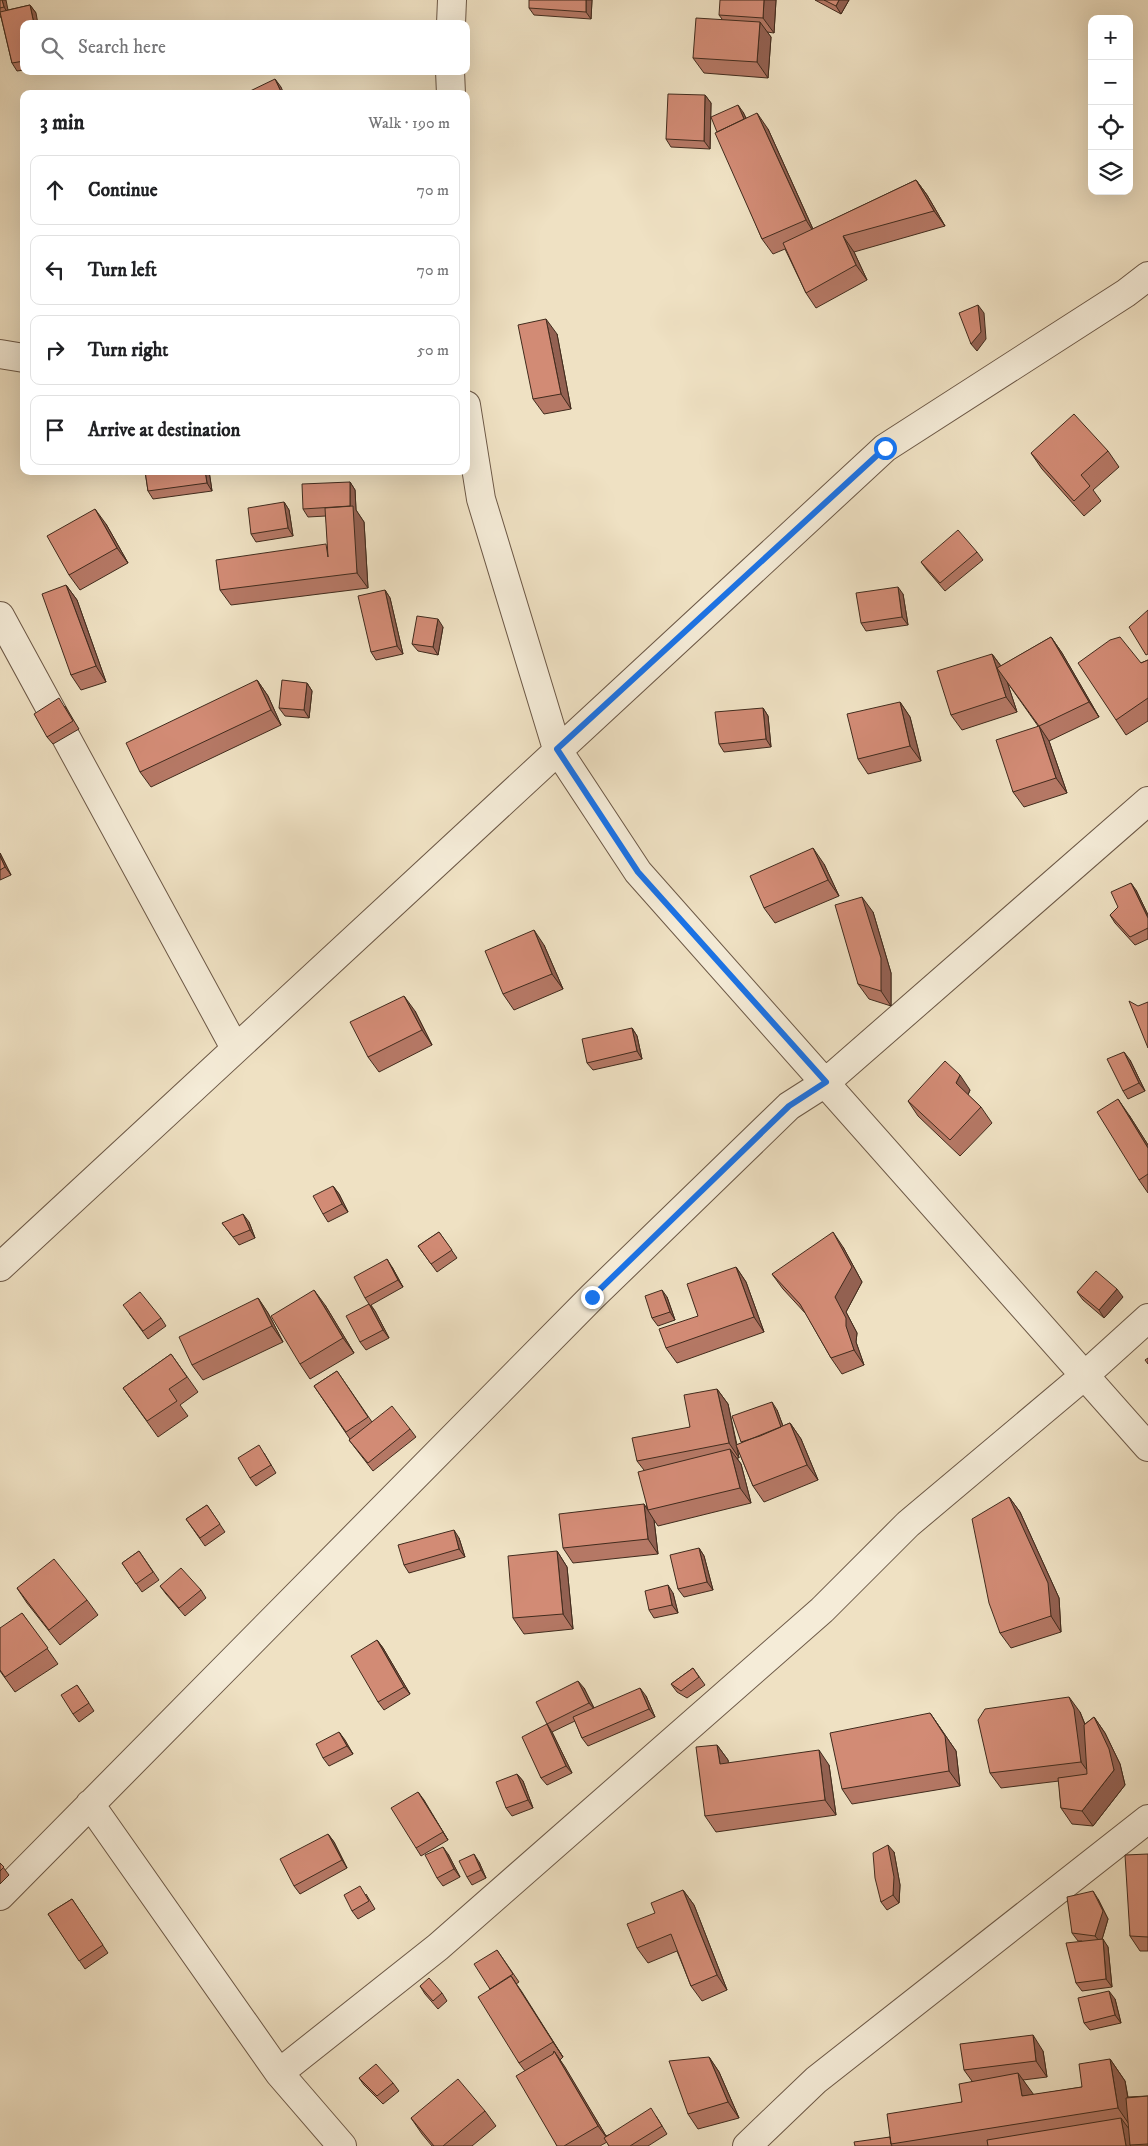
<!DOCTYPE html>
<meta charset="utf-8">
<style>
body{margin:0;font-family:"IM FELL DW Pica",serif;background:#f2f2f2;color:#202124}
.controls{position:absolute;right:15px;top:15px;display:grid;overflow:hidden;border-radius:10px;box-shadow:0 5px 20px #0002}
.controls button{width:45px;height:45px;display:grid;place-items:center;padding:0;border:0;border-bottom:1px solid #e0e0e0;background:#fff;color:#202124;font:25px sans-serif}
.stop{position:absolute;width:15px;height:15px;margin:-11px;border:4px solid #1a73e8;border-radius:50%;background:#fff}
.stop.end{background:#1a73e8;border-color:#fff;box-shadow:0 1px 5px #0008}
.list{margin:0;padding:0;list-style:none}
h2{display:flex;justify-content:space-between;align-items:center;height:65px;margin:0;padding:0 20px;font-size:21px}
h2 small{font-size:16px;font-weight:400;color:#757577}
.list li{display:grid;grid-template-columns:32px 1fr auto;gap:15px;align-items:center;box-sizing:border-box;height:70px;margin:0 10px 10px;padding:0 10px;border:1px solid #e0e0e0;border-radius:10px}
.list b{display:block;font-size:19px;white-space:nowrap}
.list em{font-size:16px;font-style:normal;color:#757577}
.icon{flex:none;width:28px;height:28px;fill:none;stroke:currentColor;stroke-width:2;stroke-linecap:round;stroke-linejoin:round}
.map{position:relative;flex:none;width:1148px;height:2146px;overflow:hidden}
.search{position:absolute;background:#fff;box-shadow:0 5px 20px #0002;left:20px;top:20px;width:450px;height:55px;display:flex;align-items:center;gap:12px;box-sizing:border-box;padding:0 18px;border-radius:10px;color:#757577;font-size:19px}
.panel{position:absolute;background:#fff;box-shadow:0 5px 20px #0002;left:20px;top:90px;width:450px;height:385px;border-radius:10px}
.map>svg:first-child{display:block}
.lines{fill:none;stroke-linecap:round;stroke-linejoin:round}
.minor-casing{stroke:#6c5846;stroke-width:30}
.minor{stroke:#f5ecd8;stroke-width:28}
.wall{fill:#b57865;stroke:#412b1d}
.shaded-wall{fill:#936152;stroke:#412b1d}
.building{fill:#d28b75;stroke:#412b1d}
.route{stroke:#1a73e8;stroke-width:6}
</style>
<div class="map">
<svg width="1148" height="2146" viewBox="0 0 1148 2146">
<rect width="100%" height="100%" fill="#efe1c3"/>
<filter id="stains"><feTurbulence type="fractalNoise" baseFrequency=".004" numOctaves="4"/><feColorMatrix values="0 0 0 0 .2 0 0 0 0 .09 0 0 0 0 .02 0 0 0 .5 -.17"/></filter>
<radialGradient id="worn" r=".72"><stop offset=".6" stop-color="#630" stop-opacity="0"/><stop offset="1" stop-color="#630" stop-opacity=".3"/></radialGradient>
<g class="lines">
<g class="minor-casing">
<path id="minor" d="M451,24L452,0
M450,71L451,94
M0,354L24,358
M466,405L481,499L557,749L638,872L1148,1447
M0,616L235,1048
M0,1267L885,448L1126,293L1148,276
M90,1804L279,2073L342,2146
M0,1896L592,1297L789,1106L825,1083L1148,801
M279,2073L438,1947L822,1610L908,1524L1084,1376L1148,1318
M747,2146L816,2080L1148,1819"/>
</g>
<use href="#minor" class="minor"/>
</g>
<path class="wall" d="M0,0L8,10L30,5L36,13L24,24V70L17,71L12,63L1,17H0Z
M592,0L591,19L534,15L529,8Z
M776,0L774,33L767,32L771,37L768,78L704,73L693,58L722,19L719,15Z
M815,0H849L841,14Z
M705,95L711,103L710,149L671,147L666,139Z
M743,112L746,118L768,129L813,229L916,180L927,195L945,226L854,252L867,280L816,308L806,293L785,249L773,254L762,239L717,132Z
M557,334L571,409L544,414L533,399Z
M1108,451L1119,467L1093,490L1101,501L1084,516L1042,469L1031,453Z
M145,471H209L212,491L153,499L148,491Z
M350,482L355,490L356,510L364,522L368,588L231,605L220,590L328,547L326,516L308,517L303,509Z
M284,502L289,510L293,536L256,542L251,534Z
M106,524L128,563L80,590L69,575Z
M977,552L983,560L945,591L927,570L921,562Z
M66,585L77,600L106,682L81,690L71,675Z
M385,590L390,598L403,654L376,660L371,652Z
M903,594L908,625L866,631L861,623Z
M443,627L438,655L418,651L412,644Z
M1051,637L1062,653L1099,717L1049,741L1067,793L1024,807L1013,792L1038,726L1007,682L1017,712L962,730L951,715L992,654L1001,666Z
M1148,660V721L1126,735L1116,720L1141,663Z
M257,680L268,696L281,725L151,787L140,772Z
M307,683L312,691L309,718L285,716L279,708Z
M900,702L910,717L921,761L868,774L858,759Z
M65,706L79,729L53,744L47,737Z
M763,708L768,716L771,747L724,752L719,744Z
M0,853L11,875L0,880Z
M824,864L839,896L775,923L764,908Z
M1136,890L1148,915V939L1135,945L1115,923L1110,915Z
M873,912L891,973V1006L869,999L858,984Z
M544,945L563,989L514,1010L503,994Z
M415,1011L432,1045L379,1072L368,1057Z
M632,1028L637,1036L642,1059L593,1070L587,1063Z
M1130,1060L1145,1091L1128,1099L1123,1091Z
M970,1090L968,1095L981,1107L992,1123L960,1156L918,1116L908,1101Z
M1129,1115L1148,1145V1193L1139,1180Z
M333,1186L339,1194L348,1212L328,1222L323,1214Z
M249,1222L255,1238L239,1245L222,1223Z
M439,1232L457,1258L437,1272L418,1246Z
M843,1247L862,1282L846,1312L857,1333L856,1342L864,1365L842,1374L831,1358L806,1314L783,1289L772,1274Z
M392,1267L403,1287L371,1305L375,1311L389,1338L366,1350L360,1342L369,1304L365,1298Z
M736,1267L746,1282L764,1332L677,1363L666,1348L698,1316Z
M1077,1292L1123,1297L1104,1318L1083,1300Z
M667,1297L675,1320L658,1326L652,1318Z
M258,1298L268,1313L283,1342L203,1380L192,1365Z
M325,1305L354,1353L310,1379L300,1364Z
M129,1313L161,1318L166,1326L148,1339Z
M171,1354L198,1392L180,1405L188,1416L158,1437L123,1388Z
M337,1371L372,1422L410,1429L416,1437L373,1471L349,1440L350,1439L314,1386Z
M717,1389L728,1404L737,1445L742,1443L741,1442L777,1410L783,1426L790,1423L801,1439L818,1480L764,1502L753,1486L737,1447L739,1458H737L741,1464L751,1503L658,1526L654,1520L658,1554L573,1563L563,1548L644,1504L647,1510L644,1470L637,1461L690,1427Z
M264,1453L276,1473L256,1486L250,1478Z
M1009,1497L1020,1512L1059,1598L1061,1632L1011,1648L1000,1633Z
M207,1505L225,1532L205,1546L186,1519Z
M459,1538L465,1557L409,1573L404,1565Z
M699,1548L704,1556L713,1590L684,1597L678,1589Z
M139,1551L159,1580L142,1592L122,1563Z
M557,1551L567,1567L573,1629L524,1634L513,1618Z
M160,1586L201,1590L206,1598L185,1616L166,1594Z
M17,1588L87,1600L98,1615L60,1645L27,1603Z
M673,1593L678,1613L654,1618L649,1610Z
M22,1613L58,1664L15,1692L0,1671Z
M377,1640L383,1648L410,1694L384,1710L378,1702Z
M693,1668L705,1685L687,1698L677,1692L671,1684Z
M77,1685L94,1711L79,1722L73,1714Z
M584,1688L594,1708L646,1696L655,1717L588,1746L582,1738L575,1721L552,1732L572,1773L547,1785L541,1778L547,1724Z
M1080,1712L1085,1724L1094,1717L1105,1733L1120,1764L1125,1785L1093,1826L1072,1824L1061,1808L1059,1781L1001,1788L990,1773Z
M930,1713L956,1751L960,1786L852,1804L842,1789Z
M339,1732L353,1754L329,1766L323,1758Z
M717,1745L728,1760V1763L829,1765L836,1815L716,1832L705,1816Z
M517,1774L523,1781L533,1808L512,1816L506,1808Z
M418,1792L448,1840L421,1856L416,1848Z
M328,1834L334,1842L347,1868L300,1894L294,1886Z
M894,1852L900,1885L899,1903L887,1910L881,1902Z
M448,1854L460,1877L443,1886L437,1878Z
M1148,1854V1951H1140L1130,1936Z
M479,1862L486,1878L472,1885L467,1877Z
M0,1863L9,1875L0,1884Z
M683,1890L694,1905L727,1990L702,2001L691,1986L677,1951L648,1963L637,1948L655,1913Z
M366,1894L375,1909L358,1919L352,1911Z
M72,1899L108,1953L85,1969L48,1914Z
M1098,1899L1108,1919L1102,1939L1108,1947L1112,1987L1082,1991L1076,1983L1082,1941H1078L1072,1933Z
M497,1950L519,1982L516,1984L563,2057L560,2060L606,2136L656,2116L667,2134L648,2146H609L607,2142L600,2146H557L525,2071L519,2063L490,1989Z
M420,1986L442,1993L447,2001L438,2009L425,1994Z
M1115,1999L1121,2023L1090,2030L1084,2023Z
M1043,2051L1047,2077L1023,2080L1033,2095L1082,2087L1110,2059L1125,2081L1128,2097L1148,2096V2146H855L890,2137L962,2102L972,2081L964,2070Z
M709,2057L719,2072L739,2118L698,2129L688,2114Z
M359,2078L393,2083L399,2091L383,2104L364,2085Z
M485,2111L496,2126L472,2146H432L422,2134L411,2118Z"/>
<path class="shaded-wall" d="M2,0H6L9,15L4,7Z
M586,0H592L591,19L586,12Z
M764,0H776L774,33L763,18Z
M839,0H849L841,14L836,6Z
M30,5L36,13L38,24H34Z
M760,22L771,37L768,78L757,62Z
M275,79L281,87L284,94H282Z
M705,95L711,103L710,149L704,141Z
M738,105L743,112L752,131L746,123Z
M757,113L768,129L816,236L806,220Z
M916,180L927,195L945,226L934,211Z
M843,236L854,252L867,280L856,265Z
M978,305L984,313L986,339L977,351L971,344Z
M546,319L557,334L571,409L561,394Z
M205,471H209L212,491L207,483Z
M350,482L355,490L356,510L364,522L368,588L357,573L350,508Z
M284,502L289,510L293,536L288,528Z
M95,509L106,524L128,563L117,548Z
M66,585L77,600L106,682L96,666Z
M898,587L903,594L908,625L902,617Z
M385,590L390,598L403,654L397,646Z
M438,619L443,627L438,655L433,647Z
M1051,637L1062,653L1099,717L1089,702Z
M992,654L1003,669L1017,712L1006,697Z
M257,680L268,696L281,725L271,710Z
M307,683L312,691L309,718L304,710Z
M900,702L910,717L921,761L910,746Z
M763,708L768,716L771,747L766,739Z
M1039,726L1049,741L1067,793L1056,778Z
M813,848L824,864L839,896L828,880Z
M0,853L11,875L5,867L0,856Z
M1131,883L1136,890L1148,915V918Z
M862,897L873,912L891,973V1006L881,991Z
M534,930L544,945L563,989L552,974Z
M404,996L415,1011L432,1045L422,1030Z
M632,1028L637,1036L642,1059L637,1051Z
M1124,1052L1130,1060L1145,1091L1139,1083Z
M960,1075L970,1090L966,1099L956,1083Z
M1118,1099L1129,1115L1148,1145V1148Z
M333,1186L339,1194L348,1212L342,1204Z
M243,1214L249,1222L255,1238L250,1230Z
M833,1232L843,1247L862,1282L846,1312L857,1333L856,1342L864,1365L854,1350L835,1297Z
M387,1259L392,1267L403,1287L398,1280Z
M736,1267L746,1282L764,1332L754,1317Z
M1117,1289L1123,1297L1104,1318L1099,1310Z
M314,1290L325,1305L354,1353L343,1338Z
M662,1290L667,1297L675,1320L670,1312Z
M258,1298L268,1313L283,1342L272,1326Z
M369,1304L375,1311L389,1338L383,1330Z
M717,1389L728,1404L739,1458L729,1443Z
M772,1402L777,1410L787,1437L781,1429Z
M790,1423L801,1439L818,1480L807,1465Z
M730,1449L741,1464L751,1503L740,1488Z
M1009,1497L1020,1512L1059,1598L1061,1632L1051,1616Z
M644,1504L654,1520L658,1554L648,1539Z
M454,1530L459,1538L465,1557L459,1549Z
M699,1548L704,1556L713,1590L707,1582Z
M557,1551L567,1567L573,1629L563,1614Z
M668,1585L673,1593L678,1613L672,1605Z
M377,1640L383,1648L410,1694L404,1687Z
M578,1681L584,1688L595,1710L589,1703Z
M640,1688L646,1696L655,1717L649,1709Z
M1069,1697L1080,1712L1085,1725L1092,1777L1081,1762Z
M930,1713L956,1751L960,1786L949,1771Z
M1094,1717L1105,1733L1120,1764L1125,1785L1093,1826L1082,1811L1114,1770Z
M547,1724L552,1732L572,1773L566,1766Z
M339,1732L345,1740L353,1754L347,1746Z
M717,1745L728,1760L731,1779L720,1764Z
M819,1750L829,1765L836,1815L825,1800Z
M517,1774L523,1781L533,1808L528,1800Z
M418,1792L424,1800L448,1840Z
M328,1834L334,1842L347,1868L342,1860Z
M888,1845L894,1852L900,1885L899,1903L893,1895Z
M443,1847L448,1854L460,1877L454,1869Z
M474,1854L479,1862L486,1878L481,1870Z
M683,1890L694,1905L727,1990L717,1975Z
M1093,1891L1098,1899L1108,1919L1101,1943L1095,1936Z
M1103,1939L1108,1947L1112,1987L1106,1979Z
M511,1976L522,1992L563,2057L553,2042Z
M1109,1991L1115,1999L1121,2023L1115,2015Z
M1033,2035L1043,2051L1047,2077L1036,2061Z
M554,2051L565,2067L609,2141L598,2126Z
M709,2057L719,2072L739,2118L728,2102Z
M1110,2059L1125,2081L1133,2130L1118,2108Z
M1018,2073L1034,2095L1022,2096Z
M1121,2118L1132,2133L1130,2145L1131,2146H1126Z"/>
<path class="building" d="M0,0H2L4,7L0,8Z
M529,0H586V12L529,8Z
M720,0H764L763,18L719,15Z
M824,0H839L836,6Z
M30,5L34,24H24V61L12,63L0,12Z
M696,18L760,22L757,62L693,58Z
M275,79L282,94H247L246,93Z
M668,94L705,95L704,141L666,139Z
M738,105L744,119L717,132L711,117Z
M757,113L806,220L762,239L715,133Z
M916,180L934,211L843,236L856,265L806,293L783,243Z
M978,305L981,332L971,344L959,313Z
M546,319L561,394L533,399L518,325Z
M1074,414L1108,451L1081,475L1090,486L1074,501L1031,453Z
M145,471H205L207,483L148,491Z
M350,482V506L303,509L302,484Z
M284,502L288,528L251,534L248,508Z
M353,506L357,573L220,590L216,560L326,544L328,557L325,508Z
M95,509L117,548L69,575L47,536Z
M958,530L977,552L940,583L921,562Z
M66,585L96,666L71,675L42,594Z
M898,587L902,617L861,623L856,593Z
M385,590L397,646L371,652L358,596Z
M1148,610V654L1146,655L1129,627Z
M417,616L438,619L433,647L412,644Z
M1051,637L1089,702L1039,726L1056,778L1013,792L996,740L1039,726L997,668Z
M1120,637L1141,663L1148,660V698L1116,720L1078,663L1110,640Z
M992,654L1006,697L951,715L937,671Z
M257,680L271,710L140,772L126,743Z
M282,680L307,683L304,710L279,708Z
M59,698L73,721L47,737L34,714Z
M900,702L910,746L858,759L847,714Z
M763,708L766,739L719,744L715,712Z
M813,848L828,880L764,908L750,876Z
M0,856L5,867L0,870Z
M1131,883L1148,918V928L1130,937L1110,915L1118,907L1111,892Z
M862,897L881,958V991L858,984L835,905Z
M534,930L552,974L503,994L485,951Z
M404,996L422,1030L368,1057L350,1022Z
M1129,1001L1138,1006L1148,1002V1048Z
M632,1028L637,1051L587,1063L582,1039Z
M1124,1052L1139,1083L1123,1091L1107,1059Z
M945,1061L960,1075L956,1083L981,1107L950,1140L908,1101Z
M1118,1099L1148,1148V1174L1139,1180L1097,1112Z
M333,1186L342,1204L323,1214L313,1196Z
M243,1214L250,1230L233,1237L222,1223Z
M439,1232L452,1250L431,1264L418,1246Z
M833,1232L852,1267L835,1297L846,1318V1326L854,1350L831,1358L800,1304L772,1274Z
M387,1259L398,1280L365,1298L354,1277Z
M736,1267L754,1317L666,1348L659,1329L698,1316L687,1284Z
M1096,1271L1117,1289L1099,1310L1077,1292Z
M314,1290L343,1338L300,1364L271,1316Z
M662,1290L670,1312L652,1318L645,1296Z
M140,1292L161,1318L143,1331L123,1305Z
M258,1298L272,1326L192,1365L179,1337Z
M369,1304L383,1330L360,1342L346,1316Z
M171,1354L187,1377L169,1389L177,1401L147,1421L123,1388Z
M1148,1358V1364L1145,1360Z
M337,1371L368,1417L346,1432L314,1386Z
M717,1389L729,1443L637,1461L632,1438L690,1427L684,1395Z
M772,1402L781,1427L760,1436L741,1442L732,1416Z
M392,1406L410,1429L368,1463L349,1440Z
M790,1423L807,1465L753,1486L736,1445Z
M259,1445L271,1465L250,1478L238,1458Z
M730,1449L740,1488L648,1510L638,1472Z
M1009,1497L1048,1583L1051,1616L1000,1633L989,1603L972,1519Z
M644,1504L648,1539L563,1548L559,1514Z
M207,1505L220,1524L200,1538L186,1519Z
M454,1530L459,1549L404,1565L398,1545Z
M699,1548L707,1582L678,1589L670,1555Z
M139,1551L153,1572L136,1584L122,1563Z
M557,1551L563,1614L513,1618L508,1556Z
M54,1559L87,1600L49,1630L17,1588Z
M181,1568L201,1590L179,1608L160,1586Z
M668,1585L672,1605L649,1610L645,1591Z
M22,1613L48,1648L5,1677L0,1670V1628Z
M377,1640L404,1687L378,1702L351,1656Z
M693,1668L699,1677L681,1691L671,1684Z
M578,1681L589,1703L547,1724L536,1702Z
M77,1685L89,1703L73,1714L61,1695Z
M640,1688L649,1709L582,1738L573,1717Z
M1069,1697L1074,1709L1081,1762L990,1773L978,1720L985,1709Z
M930,1713L945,1736L949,1771L842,1789L830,1733Z
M1094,1717L1109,1749L1114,1770L1082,1811L1061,1808L1058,1778L1087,1774L1084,1725Z
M547,1724L566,1766L541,1778L522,1737Z
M339,1732L347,1746L323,1758L316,1744Z
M717,1745L720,1764L819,1750L825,1800L705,1816L696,1747Z
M517,1774L528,1800L506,1808L496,1782Z
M418,1792L443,1832L416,1848L391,1808Z
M328,1834L342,1860L294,1886L280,1859Z
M888,1845L894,1877L893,1895L881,1902L875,1878L873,1853Z
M443,1847L454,1869L437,1878L425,1855Z
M474,1854L481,1870L467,1877L459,1861Z
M1148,1854V1937L1130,1936L1125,1855Z
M0,1863L4,1867L0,1871Z
M360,1886L369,1901L352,1911L344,1895Z
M683,1890L717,1975L691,1986L671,1934L637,1948L627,1924L655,1913L651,1903Z
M1093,1891L1103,1911L1095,1936L1072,1933L1067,1897Z
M72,1899L103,1945L79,1961L48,1914Z
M1103,1939L1106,1979L1076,1983L1066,1943Z
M497,1950L513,1974L490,1989L474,1964Z
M511,1976L553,2042L519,2063L478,1997Z
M429,1978L442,1993L433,2001L420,1986Z
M1109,1991L1115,2015L1084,2023L1078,1998Z
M1033,2035L1036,2061L964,2070L960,2044Z
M554,2051L598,2126L564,2146H557L516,2076L553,2054Z
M709,2057L728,2102L688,2114L669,2061Z
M1110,2059L1118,2108L891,2144L887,2114L962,2102L959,2084L1018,2073L1022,2096L1082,2087L1079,2064Z
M376,2064L393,2083L377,2096L359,2078Z
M458,2079L485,2111L443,2146H434L411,2118Z
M1148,2096V2144L1130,2145L1126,2098Z
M651,2108L662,2126L630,2146H609L604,2138Z
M1121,2118L1126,2146H988L987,2140Z
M890,2137L891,2144L892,2146H855L854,2142Z"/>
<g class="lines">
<path class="route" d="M592,1297L789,1106L826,1082L638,872L557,749L885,448"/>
</g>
<rect width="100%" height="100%" filter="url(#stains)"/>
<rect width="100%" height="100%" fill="url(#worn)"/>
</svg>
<div class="controls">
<button>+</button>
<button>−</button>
<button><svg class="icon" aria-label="locate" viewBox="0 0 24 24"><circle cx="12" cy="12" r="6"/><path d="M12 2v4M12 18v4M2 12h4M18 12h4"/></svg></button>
<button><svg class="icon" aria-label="layers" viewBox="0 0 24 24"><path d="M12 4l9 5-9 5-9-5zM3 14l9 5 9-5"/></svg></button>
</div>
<div class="stop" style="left:885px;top:448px"></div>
<div class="stop end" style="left:592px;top:1297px"></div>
<div class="search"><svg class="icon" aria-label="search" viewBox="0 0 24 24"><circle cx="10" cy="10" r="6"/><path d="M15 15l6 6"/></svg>Search here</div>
<section class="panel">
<h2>3 min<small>Walk · 190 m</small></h2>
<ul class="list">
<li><svg class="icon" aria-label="ahead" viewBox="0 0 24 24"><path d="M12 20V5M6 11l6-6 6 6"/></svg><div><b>Continue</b></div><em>70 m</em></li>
<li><svg class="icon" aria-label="left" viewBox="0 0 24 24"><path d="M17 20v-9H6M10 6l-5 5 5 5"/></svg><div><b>Turn left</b></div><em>70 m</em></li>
<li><svg class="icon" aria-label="right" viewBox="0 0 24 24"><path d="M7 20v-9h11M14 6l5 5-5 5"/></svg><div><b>Turn right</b></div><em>50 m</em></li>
<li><svg class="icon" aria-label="arrive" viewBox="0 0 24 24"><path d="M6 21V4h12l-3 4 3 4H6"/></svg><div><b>Arrive at destination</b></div></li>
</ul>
</section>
</div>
